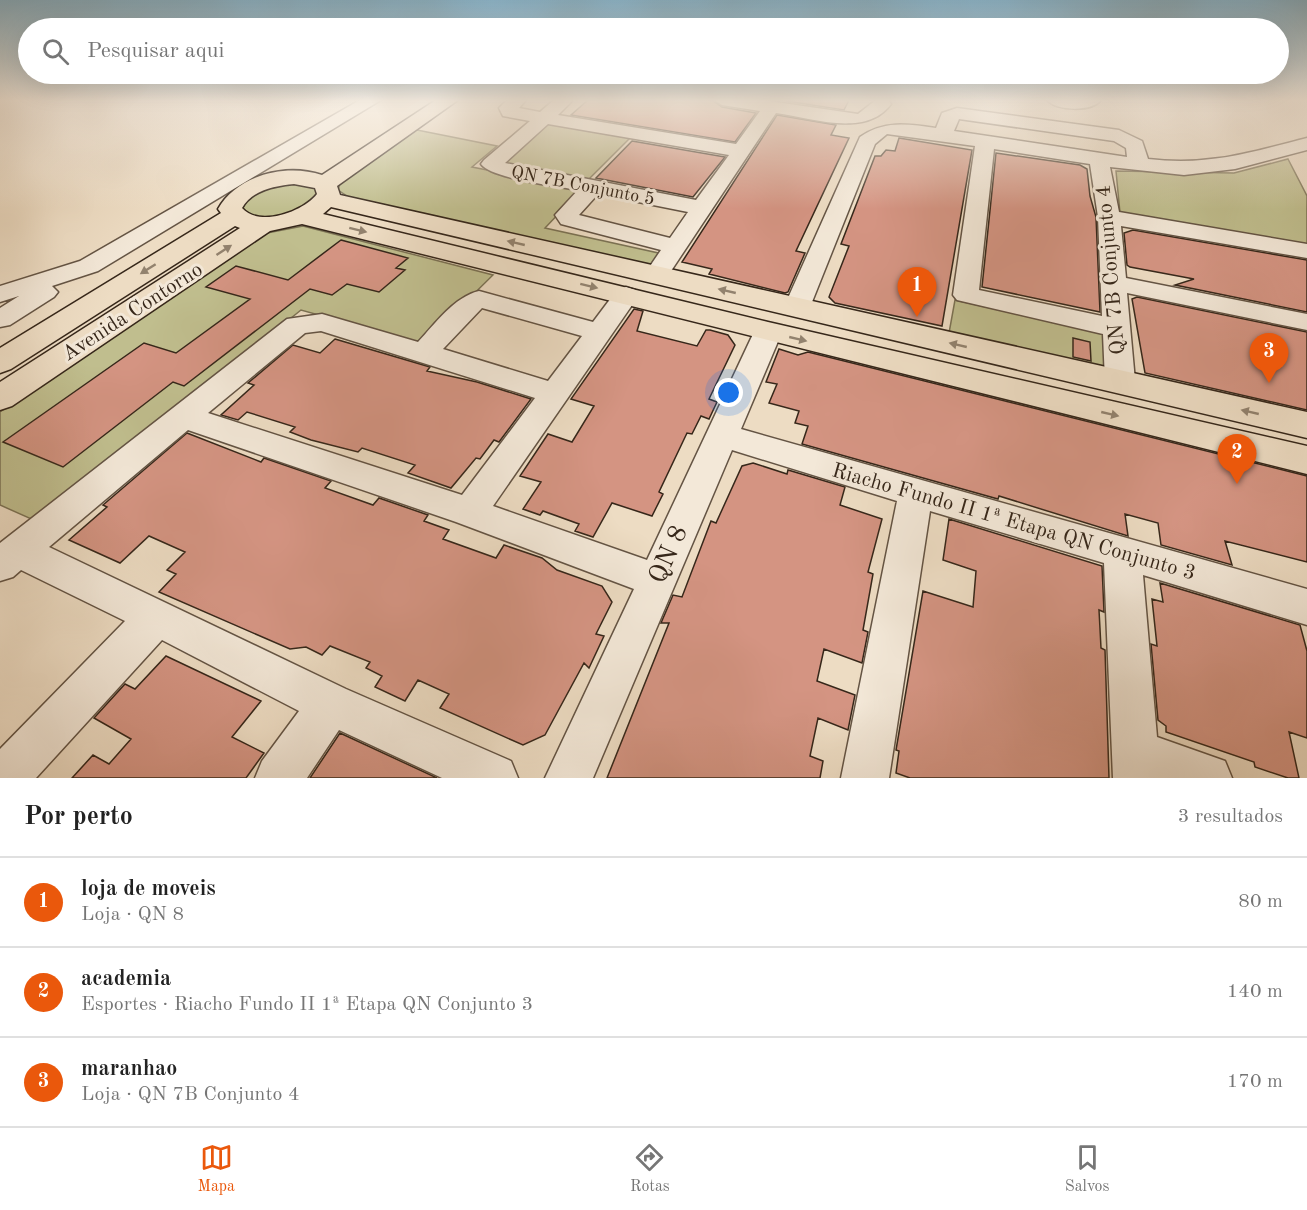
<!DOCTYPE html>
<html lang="pt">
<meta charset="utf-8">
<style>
body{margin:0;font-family:"Old Standard TT",serif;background:#f2f2f2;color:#222}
.you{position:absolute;left:729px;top:393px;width:21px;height:21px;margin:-15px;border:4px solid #fff;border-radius:50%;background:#1a73e8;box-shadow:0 0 0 9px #1a73e833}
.badge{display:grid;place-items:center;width:39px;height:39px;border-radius:50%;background:#ea580c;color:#fff;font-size:20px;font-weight:700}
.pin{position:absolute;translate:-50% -50px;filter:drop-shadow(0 2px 3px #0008)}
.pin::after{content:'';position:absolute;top:32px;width:21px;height:18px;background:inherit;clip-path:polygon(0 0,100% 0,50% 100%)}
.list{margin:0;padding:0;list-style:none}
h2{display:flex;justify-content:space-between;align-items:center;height:78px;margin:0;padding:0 24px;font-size:26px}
h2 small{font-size:20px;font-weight:400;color:#767676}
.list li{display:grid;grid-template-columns:39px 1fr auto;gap:18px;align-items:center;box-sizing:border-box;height:90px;padding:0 24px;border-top:2px solid #e0e0e0}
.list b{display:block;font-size:22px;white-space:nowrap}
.list p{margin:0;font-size:20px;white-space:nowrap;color:#767676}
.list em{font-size:20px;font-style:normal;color:#767676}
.icon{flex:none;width:33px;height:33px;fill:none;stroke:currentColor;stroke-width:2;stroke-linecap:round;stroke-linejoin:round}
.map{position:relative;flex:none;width:1307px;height:778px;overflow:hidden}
.search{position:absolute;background:#fff;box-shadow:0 6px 24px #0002;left:18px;right:18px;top:18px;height:66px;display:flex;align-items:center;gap:15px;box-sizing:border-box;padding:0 21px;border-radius:33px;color:#767676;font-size:22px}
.sheet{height:348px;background:#fff}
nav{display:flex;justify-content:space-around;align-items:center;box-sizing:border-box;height:84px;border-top:2px solid #e0e0e0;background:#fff;font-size:16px;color:#767676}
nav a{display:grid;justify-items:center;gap:3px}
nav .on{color:#ea580c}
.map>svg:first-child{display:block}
.green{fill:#c0be8e;stroke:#7b7254;stroke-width:1.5}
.building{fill:#d49482;stroke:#36271a;stroke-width:1.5}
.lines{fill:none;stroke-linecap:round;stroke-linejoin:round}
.minor-casing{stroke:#645444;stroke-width:3}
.major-casing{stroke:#36271a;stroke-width:3}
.minor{fill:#f3e8d8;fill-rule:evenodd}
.major{fill:#eddcc3;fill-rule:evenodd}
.oneway{fill:#92826e}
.labels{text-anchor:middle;stroke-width:6;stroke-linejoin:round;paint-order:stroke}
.far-street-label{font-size:18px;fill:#36271a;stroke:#f3e8d8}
.street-label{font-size:21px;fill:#36271a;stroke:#f3e8d8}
.near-street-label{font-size:26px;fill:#36271a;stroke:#f3e8d8}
</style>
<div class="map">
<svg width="1307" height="778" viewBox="0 0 1307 778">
<rect width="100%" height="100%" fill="#eddcc3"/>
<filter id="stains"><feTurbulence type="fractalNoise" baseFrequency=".00333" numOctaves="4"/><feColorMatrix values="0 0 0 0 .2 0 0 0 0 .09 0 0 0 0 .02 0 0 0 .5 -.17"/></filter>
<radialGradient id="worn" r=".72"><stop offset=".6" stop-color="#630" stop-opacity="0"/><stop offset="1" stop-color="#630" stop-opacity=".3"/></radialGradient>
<path class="green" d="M551,121L632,136L587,181L499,163Z
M412,129L497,146L472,167L582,189L545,228L663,254L652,265L350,198L338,190L341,180Z
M1288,159L1307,196V244L1120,213L1116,171L1234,173Z
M275,183L316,185L321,197L285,218H247L238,202Z
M303,226L493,275L423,344L301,310L38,522L0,505V412L267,233Z
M955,300L1105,334L1107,370L949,333Z"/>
<path class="building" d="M588,100H712L722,107L756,113L735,142L571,115Z
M780,100H849L844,110Z
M777,115L836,125L831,135L849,138L796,251L805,253L788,292L785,293L709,274L712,269L682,262Z
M899,138L972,150L942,326L835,303L829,297L849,246L841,244L875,156H881L886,150L895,151Z
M632,141L725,157L693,197L596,178Z
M996,153L1080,165L1087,169L1090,196L1096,217L1100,312L982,287Z
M1133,230L1307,260V312L1175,285L1194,279L1130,267L1127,265L1124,233Z
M341,240L408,258L396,268L405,270L379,292L347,284L332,295L310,289L184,386L173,382L63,467L3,442L144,343L176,353L250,299L206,287L236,266L288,280Z
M1137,297L1307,332V410L1145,373L1132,299Z
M634,309L643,311L637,331L697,346L706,330H710L728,335L735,345L709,399L717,402L709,419L701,416L692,434L687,433L659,492L663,494L652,516L612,503L593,537L575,531L579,524L543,511L540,515L523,509L541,482L520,476L548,434L572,442L594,406L571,399Z
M1073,338L1090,342L1091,361L1073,357Z
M335,339L430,367L427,371L477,382L531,399L499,442L494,440L480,459L476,458L451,488L408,473L415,465L362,448L358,452L311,440L290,432L295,427L247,412L238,420L221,415L254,385L248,383L293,345L320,353Z
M779,349L798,355L808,352L1307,476V562L1225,541L1232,565L1161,545L1158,523L1125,514L1128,536L999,496L998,499L802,444L808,426L795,423L799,411L769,403L777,384L766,382Z
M187,433L261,462L264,458L331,481L325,488L373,505L379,498L428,515L424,521L449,530L443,539L496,558L504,545L542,558L557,570L602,586L612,602L596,634L604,636L589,668L584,663L545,735L523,745L440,708L449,694L418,680L405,701L375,687L382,676L366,668L370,662L330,646L322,655L306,647L290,649L159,592L176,574L167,570L185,552L149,536L120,563L69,540L107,507L103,505Z
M753,463L787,474L788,470L845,487L840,505L882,519L868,572L873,574L863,630L868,632L862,663L824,649L817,681L855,695L848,730L818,718L810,756L823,761L820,778H607L669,623H661L673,595L682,597L711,521L716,523L742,466Z
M949,519L1102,566L1104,612L1099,610L1101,648L1105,650L1109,778H910L896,773L899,751L896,750L923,591L973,607L976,571L943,560Z
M1160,583L1300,625L1307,651V738L1289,732L1299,778H1288L1255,767L1254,762L1166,732V726L1158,720L1151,644L1157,646L1152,599L1163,602Z
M166,656L261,701L232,737L264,753L246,778H72L93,755L109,764L131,739L94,718L125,684L135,689Z
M340,733L437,778H310Z"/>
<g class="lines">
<g class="minor-casing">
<path id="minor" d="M360,100H381L98,271L52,286L58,292L54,297L10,325L0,327V308L19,296L0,302V286L80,261Z
M507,100H526L519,108L540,112L554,100H573L558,115L736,144L760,111L722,105L714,100H762L858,114L876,100H888L891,104C866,138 812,118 776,113L665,280L656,282L647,280L644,275L661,250L561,224L555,215L578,190C558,186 492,179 481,164L484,160L530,121L503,116L499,108ZM548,124L729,155L696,200L505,163ZM598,194L688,212L670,238L579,215Z
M1047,100H1101C1092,112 1056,111 1047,100Z
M957,108L1119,130L1142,141L1148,159C1209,166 1248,153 1307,138V150L1235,169L1184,175L1110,167L1119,212L1307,244V258L1121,226L1126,278L1307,314V330L1127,293L1135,381L1130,388L1120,391L1110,388L1105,381L1103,334L957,300L953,295L975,146L887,134L875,144L810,307L806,313L797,315L788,313L784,307L860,137C884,120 908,124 936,128L942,113ZM959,119L1114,141L1126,148L1127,157L954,131ZM994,149L1090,164L1098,217L1102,316L979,290Z
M626,287L635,290L639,295L493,506L647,560L754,332L758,326L768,323L778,326L782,332L741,429L1307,589V625L1143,575L1157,737L1225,761L1232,778H1113L1104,563L930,511L889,778H841L897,501L732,450L593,778H545L634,589L456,522L188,430L49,547L346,689L511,761L518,778H442L339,730L307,778H255L262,761L299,711L162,640L36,778H0V749L125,621L21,570L13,577L0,581V543L287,319L322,314L418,342C435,324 454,297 479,291L593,322L617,290ZM482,308L582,336L548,381L443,349ZM321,331L535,398L462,495L208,413L305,333Z"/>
</g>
<g class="major-casing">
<path id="major" d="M436,100H458L337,186L340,195L1307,412V438L331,207L323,214L768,322L1307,446V474L302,224L270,231L12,406L0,410V382L240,228L235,226L11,369L0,373V348L221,213L218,209C237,175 286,163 322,175ZM294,184L315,188L317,194C304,211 260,228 242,208C252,190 275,186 294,184Z"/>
</g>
<use href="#minor" class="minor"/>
<use href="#major" class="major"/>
</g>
<defs><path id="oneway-solid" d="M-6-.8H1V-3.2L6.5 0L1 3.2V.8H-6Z" transform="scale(1.5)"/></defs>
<g class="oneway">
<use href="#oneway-solid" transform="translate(358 230) rotate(14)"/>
<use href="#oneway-solid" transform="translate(516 243) rotate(-167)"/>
<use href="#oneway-solid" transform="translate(224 250) rotate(-33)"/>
<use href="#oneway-solid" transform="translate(148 269) rotate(148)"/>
<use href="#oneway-solid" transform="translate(589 286) rotate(14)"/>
<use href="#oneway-solid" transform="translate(727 291) rotate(-167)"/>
<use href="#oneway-solid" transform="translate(798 339) rotate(13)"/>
<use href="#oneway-solid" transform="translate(958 345) rotate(-167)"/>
<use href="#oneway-solid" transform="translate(1250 412) rotate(-167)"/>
<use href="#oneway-solid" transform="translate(1110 414) rotate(13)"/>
</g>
<linearGradient id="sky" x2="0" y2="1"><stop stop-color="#89b7d0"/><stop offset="0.48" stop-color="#f7efe4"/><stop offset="1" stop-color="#f7efe4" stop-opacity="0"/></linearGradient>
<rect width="1307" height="209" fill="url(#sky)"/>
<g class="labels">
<g class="far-street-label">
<text transform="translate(583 185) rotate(11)" y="6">QN 7B Conjunto 5</text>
</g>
<g class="street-label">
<text transform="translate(1110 270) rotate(-95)" y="7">QN 7B Conjunto 4</text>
<text transform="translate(132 311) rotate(-33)" y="7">Avenida Contorno</text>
<text transform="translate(1014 521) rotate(16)" y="7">Riacho Fundo II 1ª Etapa QN Conjunto 3</text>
</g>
<g class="near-street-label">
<text transform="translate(667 554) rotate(-66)" y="9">QN 8</text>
</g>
</g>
<rect width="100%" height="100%" filter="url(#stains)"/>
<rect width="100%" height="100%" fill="url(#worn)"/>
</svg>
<div class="you"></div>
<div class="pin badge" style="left:917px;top:317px">1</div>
<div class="pin badge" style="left:1237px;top:484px">2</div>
<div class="pin badge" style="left:1269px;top:383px">3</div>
<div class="search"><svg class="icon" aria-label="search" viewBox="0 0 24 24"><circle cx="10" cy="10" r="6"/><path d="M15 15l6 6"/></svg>Pesquisar aqui</div>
</div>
<section class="sheet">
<h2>Por perto<small>3 resultados</small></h2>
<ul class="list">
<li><span class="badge">1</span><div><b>loja de moveis</b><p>Loja · QN 8</p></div><em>80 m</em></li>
<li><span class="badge">2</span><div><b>academia</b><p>Esportes · Riacho Fundo II 1ª Etapa QN Conjunto 3</p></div><em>140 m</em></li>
<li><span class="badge">3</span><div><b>maranhao</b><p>Loja · QN 7B Conjunto 4</p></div><em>170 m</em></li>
</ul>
</section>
<nav>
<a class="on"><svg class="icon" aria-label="map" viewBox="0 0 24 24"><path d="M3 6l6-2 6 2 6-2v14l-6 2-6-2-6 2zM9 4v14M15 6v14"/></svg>Mapa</a>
<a><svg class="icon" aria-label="directions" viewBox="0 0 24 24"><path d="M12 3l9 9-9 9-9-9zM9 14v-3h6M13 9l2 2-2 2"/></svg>Rotas</a>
<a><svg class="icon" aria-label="saved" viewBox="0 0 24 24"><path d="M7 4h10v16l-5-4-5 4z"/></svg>Salvos</a>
</nav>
